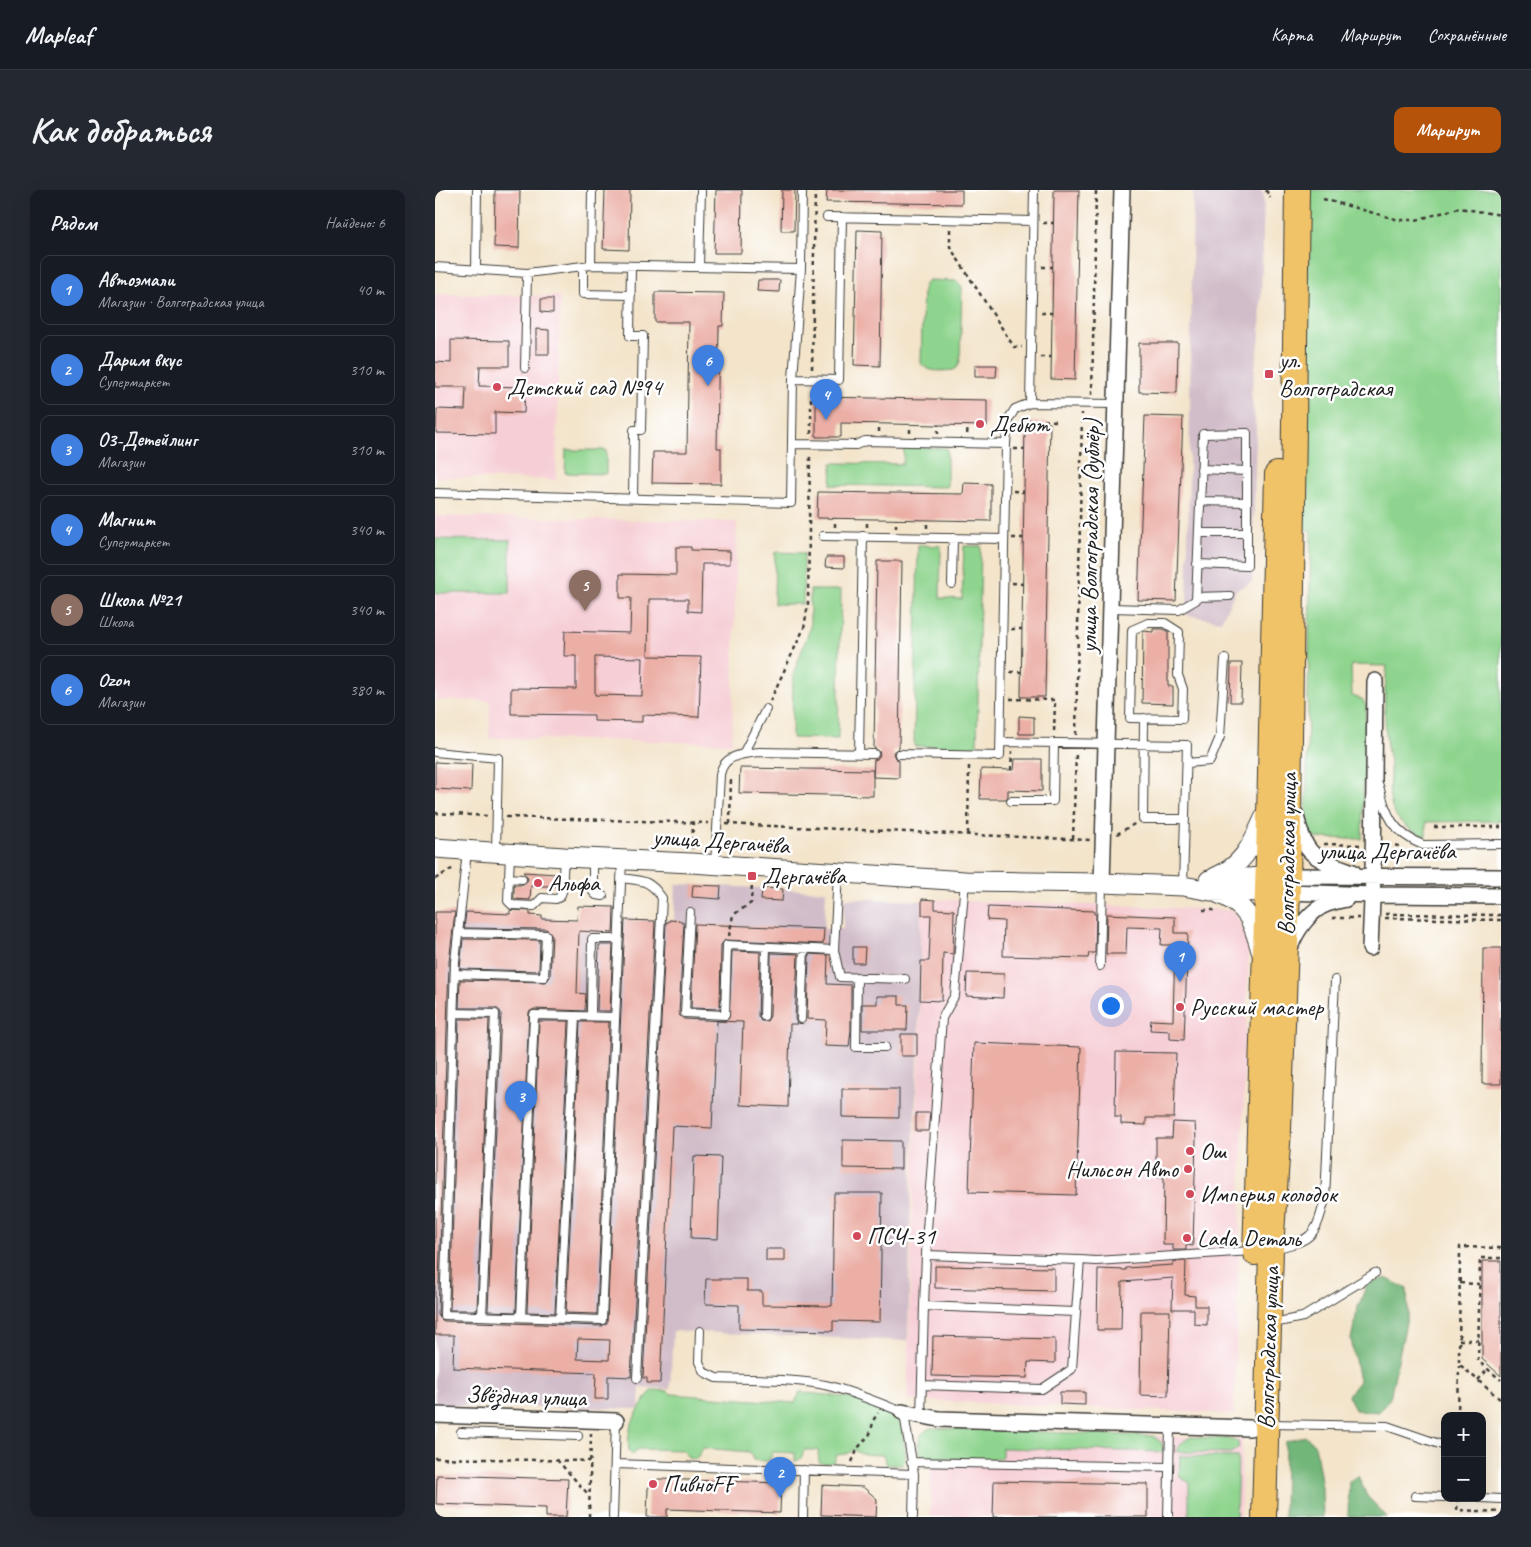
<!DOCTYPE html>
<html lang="ru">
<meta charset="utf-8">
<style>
body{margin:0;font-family:Caveat,sans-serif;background:#242831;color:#f1f3f6}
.controls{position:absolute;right:15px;bottom:15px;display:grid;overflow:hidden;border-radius:10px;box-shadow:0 5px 20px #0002}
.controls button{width:45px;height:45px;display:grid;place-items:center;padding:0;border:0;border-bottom:1px solid #363941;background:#171b24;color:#f1f3f6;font:25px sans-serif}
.you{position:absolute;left:675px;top:815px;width:18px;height:18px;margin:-12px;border:4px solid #fff;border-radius:50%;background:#1a73e8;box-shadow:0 0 0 8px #1a73e833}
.badge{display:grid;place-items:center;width:32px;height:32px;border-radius:50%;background:#b45309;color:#fff;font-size:16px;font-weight:700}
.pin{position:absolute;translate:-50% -41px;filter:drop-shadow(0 1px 2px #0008)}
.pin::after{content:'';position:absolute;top:26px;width:18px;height:15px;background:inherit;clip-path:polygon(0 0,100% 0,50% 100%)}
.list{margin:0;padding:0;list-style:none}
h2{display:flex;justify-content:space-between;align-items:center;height:65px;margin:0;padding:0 20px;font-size:21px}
h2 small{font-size:16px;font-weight:400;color:#9ea1a6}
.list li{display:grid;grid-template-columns:32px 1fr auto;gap:15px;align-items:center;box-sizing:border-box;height:70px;margin:0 10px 10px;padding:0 10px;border:1px solid #363941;border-radius:10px}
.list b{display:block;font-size:19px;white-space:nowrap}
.list p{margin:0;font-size:16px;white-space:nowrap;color:#9ea1a6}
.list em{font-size:16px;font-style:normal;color:#9ea1a6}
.map{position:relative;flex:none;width:1066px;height:1327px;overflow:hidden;border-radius:10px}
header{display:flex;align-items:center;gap:30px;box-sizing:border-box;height:70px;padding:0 25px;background:#171b24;border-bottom:1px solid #363941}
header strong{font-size:24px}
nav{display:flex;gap:28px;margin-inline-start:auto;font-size:18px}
.intro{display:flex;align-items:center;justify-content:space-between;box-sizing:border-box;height:120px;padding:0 30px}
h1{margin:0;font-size:35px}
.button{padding:12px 22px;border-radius:10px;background:#b45309;color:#fff;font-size:18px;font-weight:700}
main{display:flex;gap:30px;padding:0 30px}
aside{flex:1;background:#171b24;border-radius:10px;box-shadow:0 5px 20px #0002}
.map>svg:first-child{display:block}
.built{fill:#f6cfd6}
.industrial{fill:#d1bdc9}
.green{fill:#8ed48e;stroke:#557855}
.forest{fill:#72b679;stroke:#47694a}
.building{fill:#ebafa6;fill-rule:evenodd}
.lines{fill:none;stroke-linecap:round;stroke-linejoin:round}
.service-casing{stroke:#3c3a36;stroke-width:10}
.minor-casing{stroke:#3c3a36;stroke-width:18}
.tertiary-casing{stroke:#3c3a36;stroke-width:21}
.primary-casing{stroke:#3c3a36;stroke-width:26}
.path{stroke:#3c3a36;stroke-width:2.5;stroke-dasharray:4 4;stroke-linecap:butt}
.service{stroke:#fff;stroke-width:8}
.minor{stroke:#fff;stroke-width:15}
.tertiary{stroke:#fff;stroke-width:19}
.primary{stroke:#f1c369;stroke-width:24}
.poi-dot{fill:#d1495b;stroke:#fff;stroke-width:2}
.labels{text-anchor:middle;stroke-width:5;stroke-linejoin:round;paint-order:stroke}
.poi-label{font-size:24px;fill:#1c1c1c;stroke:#fff;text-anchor:start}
.street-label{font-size:24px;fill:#1c1c1c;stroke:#fff}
</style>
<header>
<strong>Mapleaf</strong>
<nav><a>Карта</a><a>Маршрут</a><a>Сохранённые</a></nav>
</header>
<div class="intro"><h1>Как добраться</h1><a class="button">Маршрут</a></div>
<main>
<aside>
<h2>Рядом<small>Найдено: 6</small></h2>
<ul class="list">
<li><span class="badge" style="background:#3f7fe0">1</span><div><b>Автоэмали</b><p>Магазин · Волгоградская улица</p></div><em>40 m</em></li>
<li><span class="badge" style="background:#3f7fe0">2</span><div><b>Дарим вкус</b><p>Супермаркет</p></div><em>310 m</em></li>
<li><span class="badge" style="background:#3f7fe0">3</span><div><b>О3-Детейлинг</b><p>Магазин</p></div><em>310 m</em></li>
<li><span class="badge" style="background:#3f7fe0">4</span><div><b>Магнит</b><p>Супермаркет</p></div><em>340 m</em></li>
<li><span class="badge" style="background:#8d6e63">5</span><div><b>Школа №21</b><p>Школа</p></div><em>340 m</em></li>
<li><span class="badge" style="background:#3f7fe0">6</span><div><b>Ozon</b><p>Магазин</p></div><em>380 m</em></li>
</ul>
</aside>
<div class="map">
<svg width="1066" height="1327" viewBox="0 0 1066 1327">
<rect width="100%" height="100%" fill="#fff"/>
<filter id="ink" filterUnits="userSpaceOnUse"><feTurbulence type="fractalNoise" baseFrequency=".02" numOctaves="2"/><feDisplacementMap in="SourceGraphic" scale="10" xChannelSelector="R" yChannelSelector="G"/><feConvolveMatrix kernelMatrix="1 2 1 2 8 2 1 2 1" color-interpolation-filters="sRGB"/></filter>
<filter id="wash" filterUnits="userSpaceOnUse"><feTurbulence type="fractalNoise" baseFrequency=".0096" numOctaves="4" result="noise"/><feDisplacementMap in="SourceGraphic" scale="20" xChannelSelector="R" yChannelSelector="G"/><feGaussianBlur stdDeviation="1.12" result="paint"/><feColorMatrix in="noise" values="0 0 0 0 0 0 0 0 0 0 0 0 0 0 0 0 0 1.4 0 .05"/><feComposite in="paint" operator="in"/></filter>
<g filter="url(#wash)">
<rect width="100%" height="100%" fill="#f3e4ca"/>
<path class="built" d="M0,104L125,106L121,290L0,287Z
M0,326L302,332L297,553L54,548L55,511L0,510Z
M486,709L798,720L814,749L799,1224L472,1210L478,998L484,870Z
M497,1239L807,1249L806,1327H495Z"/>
<path class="industrial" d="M761,0H827L829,6L825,147L816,204L821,238L817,392L801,400L786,431L752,425L758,1Z
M241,694L391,701L389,739H408L409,708L486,711L483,870L476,998L473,1151L238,1141L235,1199L205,1197L204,1219L0,1215L1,722L107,726L119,729L178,732L196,730H239Z"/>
<path class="green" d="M875,0H1066V631L991,632V646C978,642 967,636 960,624C951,609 956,591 955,575C955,569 953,563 952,556C949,529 949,503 952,476L916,475L917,506L927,509L931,516L927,649L877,648L871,627L876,341L866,337Z
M494,90L518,91H522L527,97L525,171L522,178L518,180C508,181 492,183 486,173L488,99L491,92Z
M469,257L512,258V297L396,295L397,273L468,274Z
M131,260H171V284L130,283Z
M0,349L75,350V403H0Z
M483,355L506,356L505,408L527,409L529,356H546L542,558L479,556Z
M340,362L369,363L368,414H339Z
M375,400H406L403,549L357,548L358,485L375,438Z
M217,1200L233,1201L236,1204L360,1213L365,1202L417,1208L461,1226L466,1232L471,1268L467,1275H452L448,1265L426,1264L419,1260L411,1264L402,1265L399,1272L390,1274L384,1272L383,1260H369C367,1266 367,1270 360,1271V1263L338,1262L334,1270L331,1271L318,1270L315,1262L268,1258L261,1269L253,1268L248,1260L203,1259L198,1265L194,1261C191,1234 203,1221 217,1200Z
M495,1238L718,1246L727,1253L729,1262L567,1258V1266L564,1269L494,1268L487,1266C481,1254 483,1244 495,1238Z
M756,1247L798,1249L803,1252L804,1257L796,1263L742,1262C743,1254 750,1250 756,1247Z
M745,1266L803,1267L801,1327H754V1292L746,1288L744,1285Z"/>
<path class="forest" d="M951,1088L972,1099L973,1123L955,1208L944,1222L920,1220L913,1205L924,1191L916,1149L923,1117L932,1094Z
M870,1246L880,1255L887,1297L888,1327H849L850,1252Z
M923,1286L932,1306L952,1327H913L914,1292Z"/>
<g id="blocks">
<path class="building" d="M60,0H85L84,58L59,57Z
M170,0H195L194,60L168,59Z
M281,0H307L306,63H279Z
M347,0H360L359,41H346Z
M392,0H527V14L391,12Z
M619,0H644L640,190L616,189Z
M422,40L447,41L445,176L419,175Z
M323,90H345L344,102L322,101Z
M220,102L289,103L288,136H284L282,258H286V294L217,293L218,262H252L254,132H220Z
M106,109H118V123L106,122Z
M101,139L114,140V164H101Z
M16,150L74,151V176H45L44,196L90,197L89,223L60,222V244L1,243L2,219L30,220L31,197H0V172L16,173Z
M704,153H743L742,203L704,202Z
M540,175H562L561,187H540Z
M381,207L552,210V236L406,233V247H381Z
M710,226L748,227L741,411L703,410Z
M590,232L615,233L610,507H586Z
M529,293L556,294V331L382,328L383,302L528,304Z
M241,357H256V360L295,361V374H267L266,422L253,421V409H214L213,466L266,467L264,527L207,525V532L159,531V525L76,524V498L141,499V466H129L130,441L195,443L196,408H185V384L241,385ZM160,467L208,468L207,506L160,505Z
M391,367H409V378L390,377Z
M442,371H467L464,558L459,561L458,564L461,569L464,570V588L438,587L439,570L442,569L445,565L444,561L439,558Z
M718,439H728L733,442V496H738V514L707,513L708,441L718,442Z
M796,473H807L806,512H795Z
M584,526L599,527V544H584Z
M580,569H607V601L573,600V606L571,609H545L546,579L579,580Z
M0,572L37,574L36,601L0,599Z
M305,578L438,580V606L304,603Z
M88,682L122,684V696H96L95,710L79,709V695H87L93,690L92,686Z
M258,695L286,696L285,709L257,707Z
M327,698L348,699L347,711L326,710Z
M487,709L500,710V719L519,720L518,764L508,763L507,811L485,810L486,771H494L496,725H487Z
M143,716L179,717L178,743L144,741L142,803L151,804L150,821L99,819L94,822L81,1122L53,1121L66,824L65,821L61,818H24L25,790L111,792L115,787L117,745L114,741L111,739L29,738L31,722L75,724V720L95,721V725L107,726V729L142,730Z
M553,717L659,721V724H661L660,763H654L653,768L568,766L569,731L552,730Z
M0,722H20L14,772L3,1125L6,1129L9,1131L167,1136L172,1133L190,730L220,731L196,1187L173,1186V1209H160L161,1183L18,1178L19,1145H0ZM143,1149L175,1150L174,1170L142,1169Z
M672,724L740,727V743H753L749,850L735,849V841L715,840L716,830L738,831L740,755H726L727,738L692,737L691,764H671Z
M234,730L247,731L246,733H249L244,823L245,826L249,829L290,831L294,828L297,761L325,762L323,826L326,831H332L335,826L336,763L363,764L360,829L362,834H355L353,917L305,915L308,832L282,831L277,938L237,936L225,1193H212V1188H208L231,732H234Z
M260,734L389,739L388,754L290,750L286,755L285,819L256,818Z
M28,749L105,750L104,781L25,779Z
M164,755H178L175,821H162Z
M418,757H430L429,773H418Z
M1048,758H1066V894H1047Z
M374,764L393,765L392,794L416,795V840L414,857L390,856L391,830L372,829Z
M532,783L569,784L568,808L531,806Z
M442,806H464V815H473L472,840H427V814H442Z
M24,829H54L42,1120H15Z
M104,831H134L120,1123L92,1122Z
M145,832H174L162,1124L131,1123Z
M466,844H482V866H466Z
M539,853L646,857L641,1005L534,1002Z
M681,862L741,863L739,928H711V935L686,934V927H680Z
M407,899H464V928L407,927Z
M481,923H495L493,941H481Z
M738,932L760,933L761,949L758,1056L751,1055V1060H738V1055H728L729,987H724L725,971H721V948H737Z
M408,950L466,951V979L408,978Z
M259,966L286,967L283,1049L256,1048Z
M399,1003H447L445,1132L398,1131V1141L304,1139V1115L270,1114L271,1089H312V1101H327V1115L397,1116Z
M331,1059H350V1071H331Z
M751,1071L750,1105L760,1106V1116H772V1135L759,1134V1119H737L738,1088L687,1092L686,1140H662L663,1079L691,1080V1078L738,1075V1072Z
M1047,1071H1066V1186L1047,1169Z
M500,1076L619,1078V1101L500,1098Z
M706,1121H735L733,1206L705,1205Z
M498,1146L620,1149V1173L593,1172L592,1188L497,1186Z
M625,1202H650V1215L625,1214Z
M2,1285L133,1289L131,1327H111V1318L1,1314Z
M223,1289L346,1293L345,1323L232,1319V1327H212L213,1298Z
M559,1291L713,1294V1327H558Z
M387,1295L428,1297L442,1309L441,1327L386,1325Z"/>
</g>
</g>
<g filter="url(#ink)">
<use href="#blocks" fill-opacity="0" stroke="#3c3a36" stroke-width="1"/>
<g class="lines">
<g class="service-casing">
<path id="service" d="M599,0L595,213L681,214
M392,27L598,31
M156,75L157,0
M148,76V104L196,105
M196,76L195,146H208L206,240H199L198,308
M0,77L92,83L156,75L366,79
M264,77L266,0
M41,79L42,0
M90,178L92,83
M358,189L404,190L407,27
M357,254L421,255L430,251L571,254
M766,279L812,281
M0,303L356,313L358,189L366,79L367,0
M765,311L812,312
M764,343H812
M388,346L569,349
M517,394L518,348
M761,407L795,406
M676,418L744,420L761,410L768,244L812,243V376L762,374
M713,433H730L744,442L743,485L748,499L747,529L695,528L697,440Z
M709,528L708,629H750
M566,552L752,555L748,696
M0,562L63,568L61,661
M424,563L428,346
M308,564L331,519
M464,564L565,566L571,254L573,230L580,219L595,213
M752,573L775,571L785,547L790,469
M944,596C951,625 958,643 988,655L1066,654
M576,611H618L619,553
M32,661L20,772L9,1125L167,1130L187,670
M75,665L73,711L77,715L99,716L107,708L121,709L125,707L127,702L129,667
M158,669V702L161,705L168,706
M280,675L285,585C288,565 307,564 324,562L439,564
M403,683L399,760L405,787L470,789
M73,688L87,689
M186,688C207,691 214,689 227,708L202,1188
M530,691L520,805L507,828L492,1040L489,1116L641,1122L645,1070L661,1071L817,1061
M255,722L250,823L290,825L292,755L399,760
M665,776L667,693
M20,784L109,787L111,745L23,743
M422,787L421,857H450
M19,823L60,824L47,1126
M156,826L157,749H184
M329,826L331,757
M366,829L369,759
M838,1059C877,1050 880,1048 890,1009L900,790
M491,1065L645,1070
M86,1127L99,825L180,827
M125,1129L140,826
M838,1133L868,1127L940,1083
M265,1141L264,1172L269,1182L281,1188C315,1190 357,1188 390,1195C416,1201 442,1212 467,1222L470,1230L479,1284
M487,1195L607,1199L637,1179L641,1122
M486,1226L489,1116
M833,1234L952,1236L1010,1256
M26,1242L143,1246
M476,1272L734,1277
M180,1274L479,1284L478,1327
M980,1306L1010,1307
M1047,1308L1066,1309
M178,1327L181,1231
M368,1327L369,1280
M733,1327L735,1236"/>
</g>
<g class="minor-casing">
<path id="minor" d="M860,623C864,635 866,651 875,661C885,672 904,677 918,682
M853,686L1066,687
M667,693L687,0
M853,702L938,705L1066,706
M855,758C860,742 875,720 892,714C898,712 905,710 911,709
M935,758L938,686L940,491
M467,1222L504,1229L815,1238
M0,1225L181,1231"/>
</g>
<g class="tertiary-casing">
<path id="tertiary" d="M0,658L129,667L256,673L530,691L667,693L748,696L776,701L845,702
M779,688C812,674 818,651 833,620
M774,690L846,686
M782,703C813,715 818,732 826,761"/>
</g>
<g class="primary-casing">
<path id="primary" d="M820,1063L833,669L842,284
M829,1327L836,1059L844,939L853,702L862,0"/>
</g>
<path class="path" d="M831,0L835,8
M888,9L964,30H981L1024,18L1066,25
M608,33H619
M515,39V57L579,157H587
M607,77H618
M606,123H617
M605,167H616
M377,179L380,0
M657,205L661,0
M585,230L625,231
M444,242V234
M475,243V235
M376,244V199
M503,244V235
M532,244L533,236
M579,259H590
M578,301L589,302
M400,337V328
M432,337V329
M461,338V329
M492,338V330
M577,348H588
M577,393L588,394
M576,439H587
M575,482H586
M575,509L620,510L619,544
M335,511L369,438L373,414L375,264
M641,545L647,223
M576,580L577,561
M0,623L53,626
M71,627L273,633
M291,634L655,650
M295,634L296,586
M999,637H1066
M533,644L534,575
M682,644L701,633
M638,649L641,563
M889,654L926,655
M952,655L966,656
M257,659L258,633
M0,689L20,677
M768,720H779
M950,724L1066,725
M897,728H924
M950,728L1066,730
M294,746L298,725L316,713L317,692
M1066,1058L1025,1057L1024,1174L1066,1210
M1066,1068H1045L1043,1171L1066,1190
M1025,1093L1044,1094
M1024,1150H1044
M1043,1190L1053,1179
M1023,1226L1024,1175
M0,1268L155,1271
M122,1270L154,1305
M417,1272L423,1258L435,1244L439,1229L443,1223
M1023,1308L1022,1320L1066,1322
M154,1327L156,1244"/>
<use href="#service" class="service"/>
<use href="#minor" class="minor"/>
<use href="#tertiary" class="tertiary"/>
<use href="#primary" class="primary"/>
</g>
</g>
<g class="poi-dot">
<rect x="829" y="179" width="10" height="10" rx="2.5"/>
<circle cx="62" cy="197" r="5"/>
<circle cx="545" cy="234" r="5"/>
<rect x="312" y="681" width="10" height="10" rx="2.5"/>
<circle cx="103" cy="693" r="5"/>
<circle cx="745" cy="817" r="5"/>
<circle cx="755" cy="961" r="5"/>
<circle cx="753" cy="979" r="5"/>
<circle cx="755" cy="1004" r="5"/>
<circle cx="422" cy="1046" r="5"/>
<circle cx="752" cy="1048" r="5"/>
<circle cx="218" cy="1294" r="5"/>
</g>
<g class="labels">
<g class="poi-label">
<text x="844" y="178">ул.<tspan x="844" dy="28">Волгоградская</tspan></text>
<text x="72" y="205">Детский сад №94</text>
<text x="555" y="242">Дебют</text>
<text x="327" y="694">Дергачёва</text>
<text x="113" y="701">Альфа</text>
<text x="755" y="825">Русский мастер</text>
<text x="765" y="969">Ош</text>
<text x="743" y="987" text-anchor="end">Нильсон Авто</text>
<text x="765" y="1012">Империя колодок</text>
<text x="432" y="1054">ПСЧ-31</text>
<text x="762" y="1056">Lada Dеталь</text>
<text x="228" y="1302">ПивноFF</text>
</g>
<g class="street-label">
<text transform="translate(655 346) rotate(-89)" y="8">улица Волгоградская (дублёр)</text>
<text transform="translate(286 651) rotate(4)" y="8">улица Дергачёва</text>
<text x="952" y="669">улица Дергачёва</text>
<text transform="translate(852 664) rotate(-89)" y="8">Волгоградская улица</text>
<text transform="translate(833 1158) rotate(-88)" y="8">Волгоградская улица</text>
<text transform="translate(91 1206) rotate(2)" y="8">Звёздная улица</text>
</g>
</g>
</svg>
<div class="controls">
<button>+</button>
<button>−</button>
</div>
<div class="you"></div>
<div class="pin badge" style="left:745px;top:792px;background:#3f7fe0">1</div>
<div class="pin badge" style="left:345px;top:1308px;background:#3f7fe0">2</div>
<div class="pin badge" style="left:86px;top:932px;background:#3f7fe0">3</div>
<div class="pin badge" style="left:391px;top:230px;background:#3f7fe0">4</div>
<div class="pin badge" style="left:150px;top:421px;background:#8d6e63">5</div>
<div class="pin badge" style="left:273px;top:196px;background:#3f7fe0">6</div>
</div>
</main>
